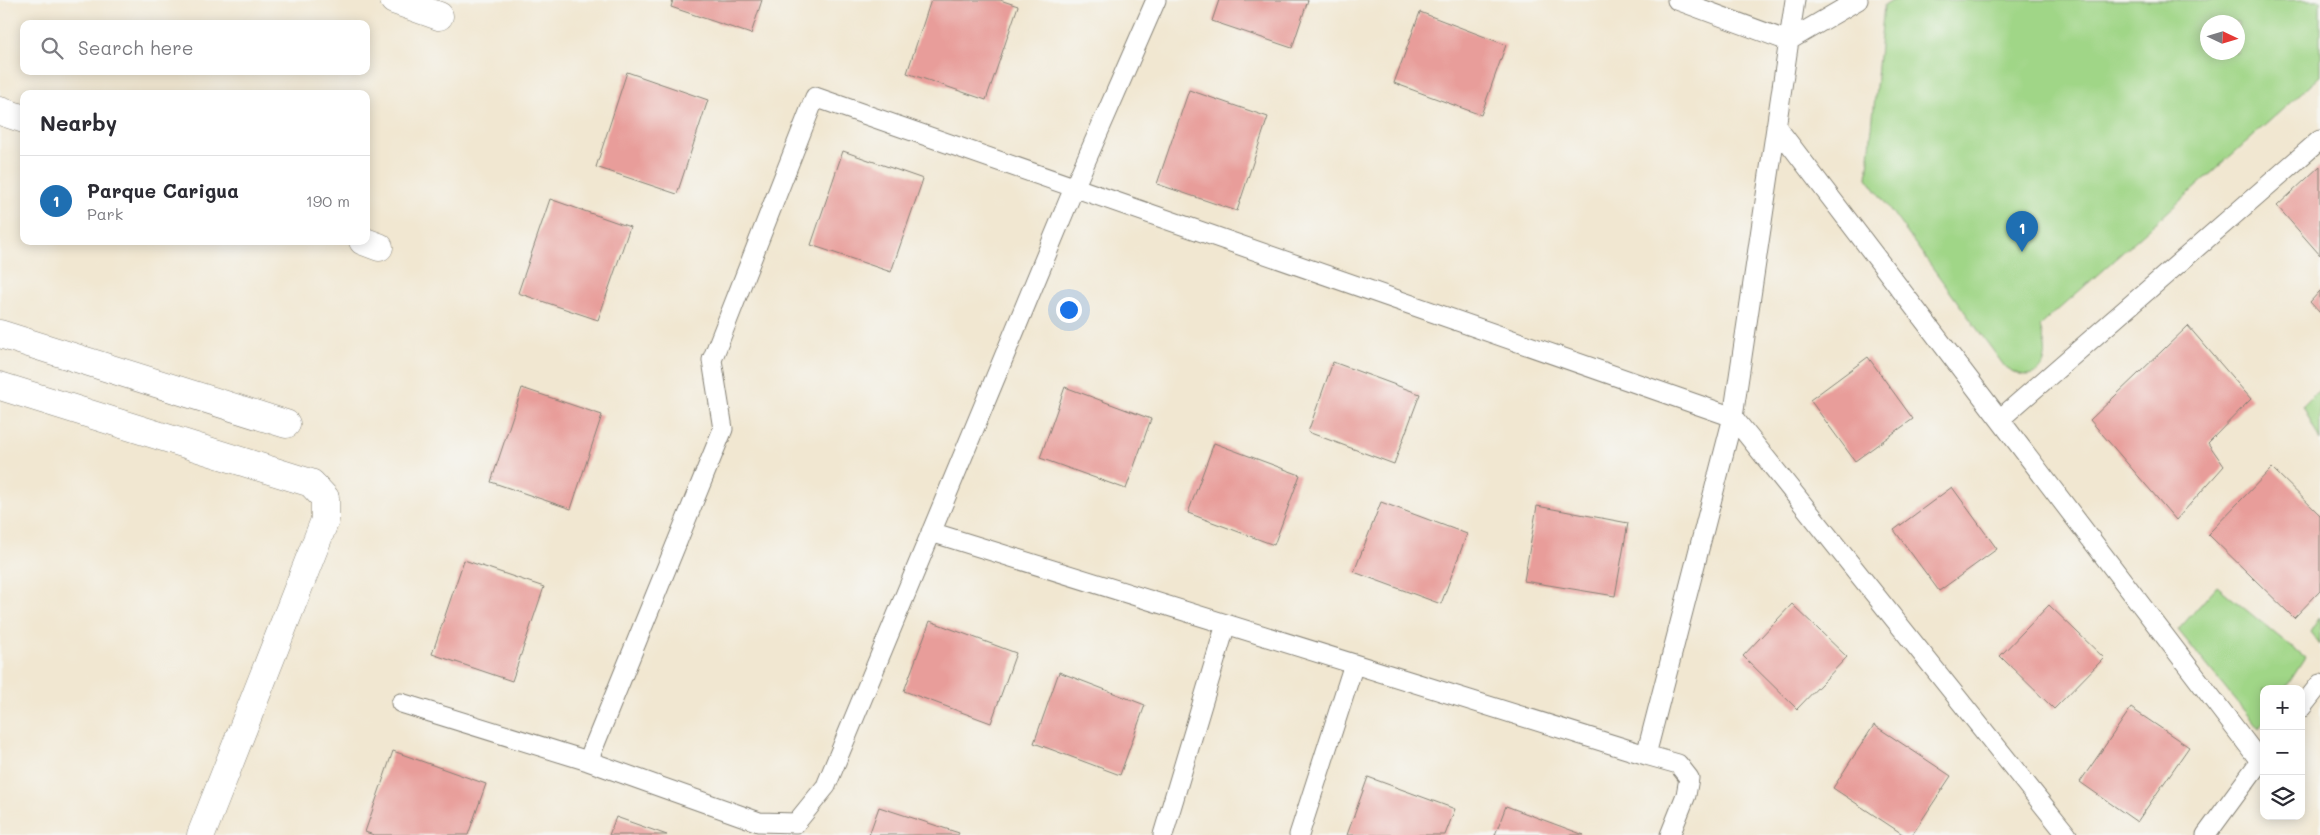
<!DOCTYPE html>
<meta charset="utf-8">
<style>
body{margin:0;font-family:Mali,sans-serif;background:#f2f2f3;color:#2b2b33}
.controls{position:absolute;right:15px;bottom:15px;display:grid;overflow:hidden;border-radius:10px;box-shadow:0 2px 12px #0003}
.controls button{width:45px;height:45px;display:grid;place-items:center;padding:0;border:0;border-bottom:1px solid #e1e1e2;background:#fff;color:#2b2b33;font:25px sans-serif}
.compass{position:absolute;left:2200px;top:15px;width:45px;height:45px;border-radius:50%;background:#fff;box-shadow:0 2px 12px #0003;rotate:94deg}
.you{position:absolute;left:1068px;top:309px;width:18px;height:18px;margin:-12px;border:4px solid #fff;border-radius:50%;background:#1a73e8;box-shadow:0 0 0 8px #1a73e833}
.badge{display:grid;place-items:center;width:32px;height:32px;border-radius:50%;background:#1f6fb2;color:#fff;font-size:16px;font-weight:700}
.pin{position:absolute;translate:-50% -41px;filter:drop-shadow(0 1px 2px #0008)}
.pin::after{content:'';position:absolute;top:26px;width:18px;height:15px;background:inherit;clip-path:polygon(0 0,100% 0,50% 100%)}
.list{margin:0;padding:0;list-style:none}
h2{display:flex;justify-content:space-between;align-items:center;height:65px;margin:0;padding:0 20px;font-size:21px}
h2 small{font-size:16px;font-weight:400;color:#7c7c81}
.list li{display:grid;grid-template-columns:32px 1fr auto;gap:15px;align-items:center;box-sizing:border-box;height:90px;padding:0 20px;border-top:1px solid #e1e1e2}
.list b{display:block;font-size:19px;white-space:nowrap}
.list p{margin:0;font-size:16px;white-space:nowrap;color:#7c7c81}
.list em{font-size:16px;font-style:normal;color:#7c7c81}
.icon{flex:none;width:28px;height:28px;fill:none;stroke:currentColor;stroke-width:2;stroke-linecap:round;stroke-linejoin:round}
.map{position:relative;flex:none;width:2320px;height:835px;overflow:hidden}
.search{position:absolute;background:#fff;box-shadow:0 2px 12px #0003;left:20px;top:20px;width:350px;height:55px;display:flex;align-items:center;gap:12px;box-sizing:border-box;padding:0 18px;border-radius:10px;color:#7c7c81;font-size:19px}
.panel{position:absolute;background:#fff;box-shadow:0 2px 12px #0003;left:20px;top:90px;width:350px;height:155px;border-radius:10px}
.map>svg:first-child{display:block}
.green{fill:#a0d687;stroke:#5e7952;fill-rule:evenodd}
.building{fill:#e89d9a}
.lines{fill:none;stroke-linecap:round;stroke-linejoin:round}
.service-casing{stroke:#868276;stroke-width:21}
.minor-casing{stroke:#868276;stroke-width:29}
.service{stroke:#fff;stroke-width:19}
.minor{stroke:#fff;stroke-width:28}
</style>
<div class="map">
<svg width="2320" height="835" viewBox="0 0 2320 835">
<rect width="100%" height="100%" fill="#f6f6f2"/>
<filter id="ink" filterUnits="userSpaceOnUse"><feTurbulence type="fractalNoise" baseFrequency=".02" numOctaves="2"/><feDisplacementMap in="SourceGraphic" scale="10" xChannelSelector="R" yChannelSelector="G"/><feConvolveMatrix kernelMatrix="1 2 1 2 8 2 1 2 1" color-interpolation-filters="sRGB"/></filter>
<filter id="wash" filterUnits="userSpaceOnUse"><feTurbulence type="fractalNoise" baseFrequency=".0096" numOctaves="4" result="noise"/><feDisplacementMap in="SourceGraphic" scale="20" xChannelSelector="R" yChannelSelector="G"/><feGaussianBlur stdDeviation="1.12" result="paint"/><feColorMatrix in="noise" values="0 0 0 0 0 0 0 0 0 0 0 0 0 0 0 0 0 1.4 0 .05"/><feComposite in="paint" operator="in"/></filter>
<g filter="url(#wash)">
<rect width="100%" height="100%" fill="#f1e7d1"/>
<path class="green" d="M1892,0H2320V76L2040,326C2042,336 2047,347 2045,357C2042,380 2020,378 2005,367L1867,178L1884,5ZM2208,22H2238V52H2208Z
M2320,389V441L2303,406Z
M2217,586L2305,658L2285,689H2264V722L2259,729L2178,630Z
M2320,617V645L2310,632Z"/>
<g id="blocks">
<path class="building" d="M673,0H762L751,34L671,7Z
M931,0H1000L1018,6L986,100L907,73Z
M1219,0H1308L1292,48L1212,21Z
M1420,12L1506,45L1481,115L1394,83Z
M627,72L708,100L677,194L596,167Z
M1189,90L1268,117L1237,211L1157,184Z
M843,151L923,179L891,272L811,245Z
M2320,166V255L2277,206Z
M550,199L630,227L598,320L518,293Z
M2320,291V313L2310,302Z
M2188,326L2251,399L2208,443L2224,466L2176,520L2090,420Z
M1868,357L1913,419L1855,461L1810,400Z
M1333,362L1420,394L1394,464L1308,432Z
M1065,387L1151,419L1126,489L1040,458Z
M522,388L602,415L571,509L491,482Z
M1214,443L1300,475L1274,545L1188,513Z
M2272,468L2320,515V591L2294,618L2208,534Z
M1952,487L1997,549L1939,591L1894,530Z
M1381,502L1467,534L1441,604L1354,572Z
M1537,506L1628,523L1615,596L1524,581Z
M464,560L544,587L512,681L432,654Z
M1792,604L1847,657L1797,709L1743,656Z
M2049,605L2104,658L2054,709L2000,656Z
M930,621L1016,653L991,723L904,691Z
M1059,672L1145,705L1120,775L1034,743Z
M2131,708L2189,747L2137,822L2080,782Z
M1874,725L1951,776L1912,835H1904L1833,788Z
M393,751L486,784L468,835H374L365,832Z
M1368,777L1455,809L1445,835H1347Z
M1506,806L1584,835H1495Z
M879,807L959,833L958,835H869Z
M616,817L667,835H609Z"/>
</g>
</g>
<g filter="url(#ink)">
<use href="#blocks" fill-opacity="0" stroke="#868276" stroke-width="1"/>
<g class="lines">
<g class="service-casing">
<path id="service" d="M1677,0L1788,41
M1788,41L1858,0
M1776,126L2260,761
M2000,419L2320,140
M931,532L1646,755L1678,764L1689,778L1686,795L1670,835
M401,703L588,761L759,822L796,823L826,786L1074,188L1156,0
M2301,708L2320,684
M1646,755L1733,417L1795,0
M588,761L723,429L712,360L815,97L1733,417L2067,835
M1163,835L1226,624
M1299,835L1354,664
M2206,835L2264,756"/>
</g>
<g class="minor-casing">
<path id="minor" d="M394,0L439,16
M0,111L24,119
M363,241L379,247
M0,334L286,424
M0,386L311,483L325,498V520L201,835"/>
</g>
<use href="#service" class="service"/>
<use href="#minor" class="minor"/>
</g>
</g>
</svg>
<div class="controls">
<button>+</button>
<button>−</button>
<button><svg class="icon" aria-label="layers" viewBox="0 0 24 24"><path d="M12 4l9 5-9 5-9-5zM3 14l9 5 9-5"/></svg></button>
</div>
<svg class="compass" viewBox="-18 -18 36 36"><path d="M0-13l5 13h-10z" fill="#e53935"/><path d="M0 13l5-13h-10z" fill="#7c7c81"/></svg>
<div class="you"></div>
<div class="pin badge" style="left:2022px;top:252px">1</div>
<div class="search"><svg class="icon" aria-label="search" viewBox="0 0 24 24"><circle cx="10" cy="10" r="6"/><path d="M15 15l6 6"/></svg>Search here</div>
<section class="panel">
<h2>Nearby<small></small></h2>
<ul class="list">
<li><span class="badge">1</span><div><b>Parque Carigua</b><p>Park</p></div><em>190 m</em></li>
</ul>
</section>
</div>
